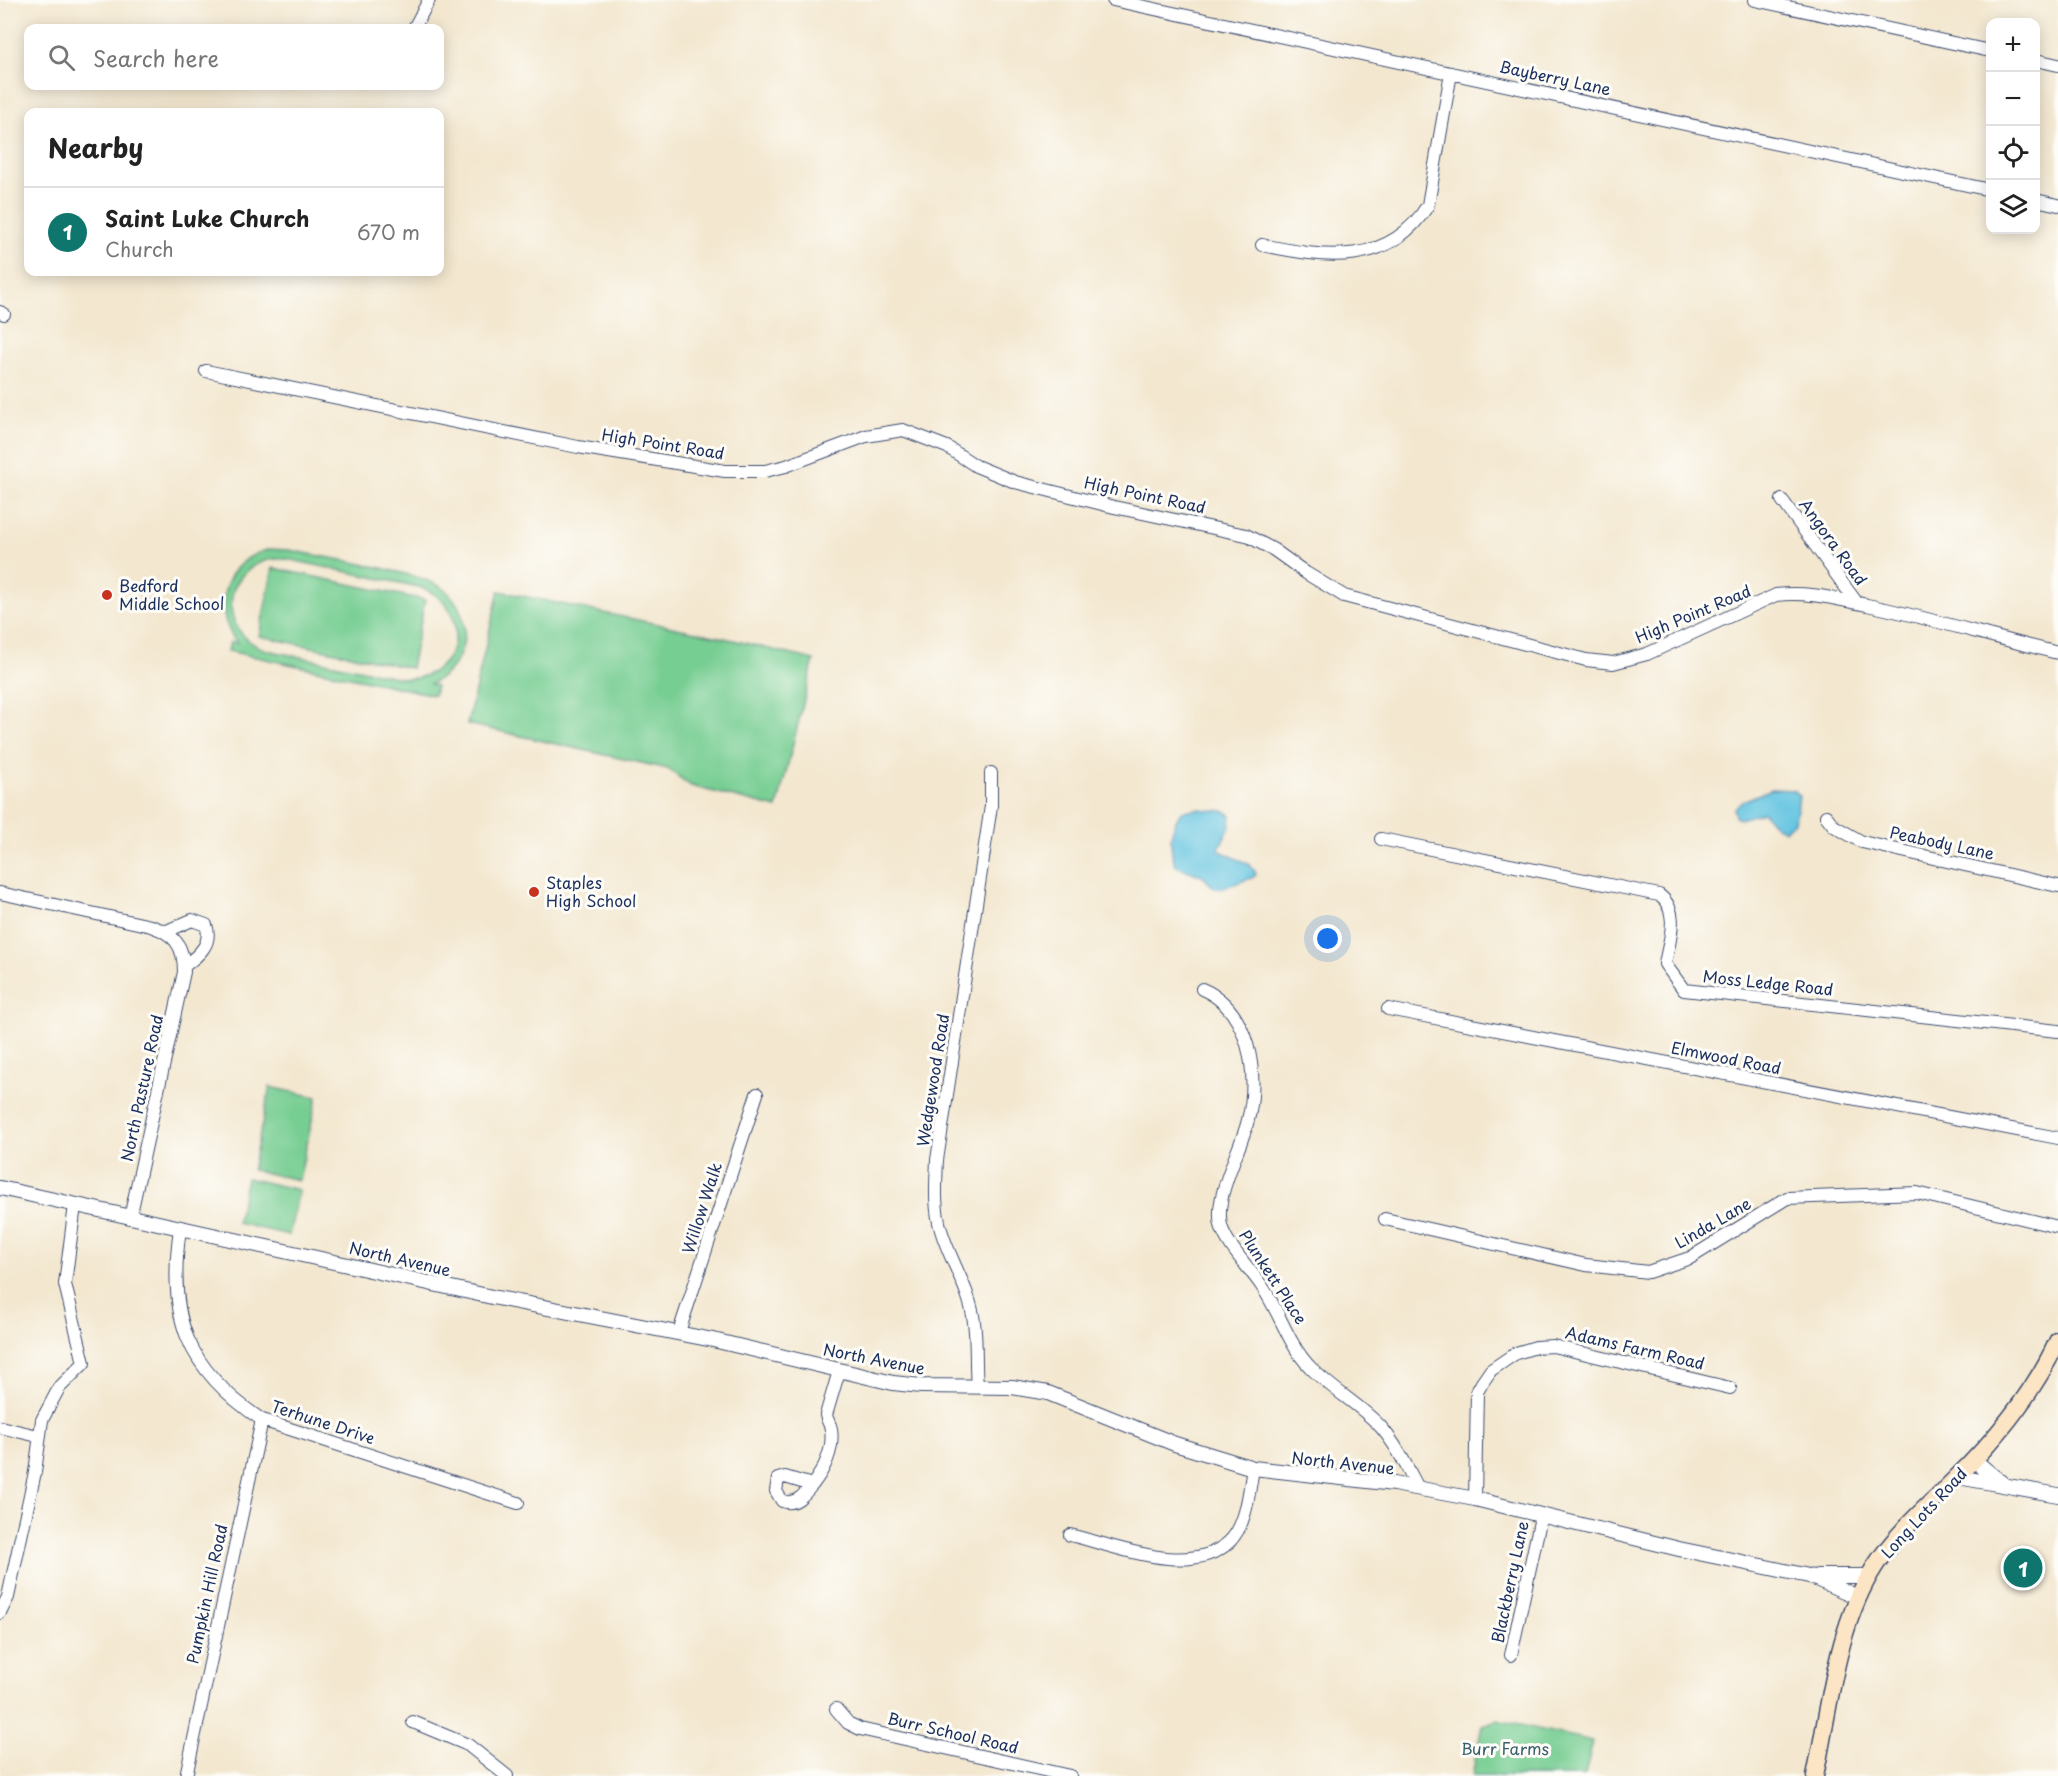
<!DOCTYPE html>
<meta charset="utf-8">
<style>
body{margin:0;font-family:"Playpen Sans",sans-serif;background:#f2f2f2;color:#222}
.controls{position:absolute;right:18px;top:18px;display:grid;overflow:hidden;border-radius:12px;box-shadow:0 3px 15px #0003}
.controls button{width:54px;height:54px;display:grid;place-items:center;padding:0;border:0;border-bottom:2px solid #e0e0e0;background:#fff;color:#222;font:30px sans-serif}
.you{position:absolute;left:1328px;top:939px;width:21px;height:21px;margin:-15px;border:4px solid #fff;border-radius:50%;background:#1a73e8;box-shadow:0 0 0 9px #1a73e833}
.badge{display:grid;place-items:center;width:39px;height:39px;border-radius:50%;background:#0f766e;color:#fff;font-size:20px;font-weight:700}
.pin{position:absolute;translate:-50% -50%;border:3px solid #fff;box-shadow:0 2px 6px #0006}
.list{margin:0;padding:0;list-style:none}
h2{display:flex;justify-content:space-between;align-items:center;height:78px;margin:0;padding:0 24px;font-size:26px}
h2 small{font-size:20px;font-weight:400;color:#767676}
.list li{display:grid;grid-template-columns:39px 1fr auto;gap:18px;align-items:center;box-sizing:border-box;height:90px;padding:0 24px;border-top:2px solid #e0e0e0}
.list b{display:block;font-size:22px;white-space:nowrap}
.list p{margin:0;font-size:20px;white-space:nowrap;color:#767676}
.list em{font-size:20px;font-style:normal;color:#767676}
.icon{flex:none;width:33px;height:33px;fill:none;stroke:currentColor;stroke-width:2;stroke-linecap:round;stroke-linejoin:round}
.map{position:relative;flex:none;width:2058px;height:1776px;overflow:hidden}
.search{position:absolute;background:#fff;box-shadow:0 3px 15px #0003;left:24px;top:24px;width:420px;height:66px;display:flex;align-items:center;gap:15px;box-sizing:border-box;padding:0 21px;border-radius:12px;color:#767676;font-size:22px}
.panel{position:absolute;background:#fff;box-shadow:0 3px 15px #0003;left:24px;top:108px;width:420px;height:168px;border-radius:12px}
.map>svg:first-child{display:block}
.green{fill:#77ce93;stroke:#497e78;stroke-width:1.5;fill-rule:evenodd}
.water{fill:#61c3e0;stroke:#3e799f;stroke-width:1.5}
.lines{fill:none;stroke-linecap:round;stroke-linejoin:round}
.minor-casing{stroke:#3b4b6f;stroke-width:14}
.tertiary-casing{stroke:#3b4b6f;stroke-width:16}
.secondary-casing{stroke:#3b4b6f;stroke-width:19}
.minor{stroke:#fff;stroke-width:12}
.tertiary{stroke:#fff;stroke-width:14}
.secondary{stroke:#fce5c4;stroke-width:16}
.poi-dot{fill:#c8321e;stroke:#fdfcf7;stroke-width:2}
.labels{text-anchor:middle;stroke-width:6;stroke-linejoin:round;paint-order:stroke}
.street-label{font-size:16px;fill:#1b2f5e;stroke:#fdfcf7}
.poi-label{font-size:16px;fill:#1b2f5e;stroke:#fdfcf7;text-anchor:start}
.park-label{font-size:16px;fill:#375f6e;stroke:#fdfcf7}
</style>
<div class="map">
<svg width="2058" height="1776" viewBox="0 0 2058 1776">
<rect width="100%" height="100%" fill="#fdfcf7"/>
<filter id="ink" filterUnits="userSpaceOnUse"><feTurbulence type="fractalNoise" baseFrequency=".0167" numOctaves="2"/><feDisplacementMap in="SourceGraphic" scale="12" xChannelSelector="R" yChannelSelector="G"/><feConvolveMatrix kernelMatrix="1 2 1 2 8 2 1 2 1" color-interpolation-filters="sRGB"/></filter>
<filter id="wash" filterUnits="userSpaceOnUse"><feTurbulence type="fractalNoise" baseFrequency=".008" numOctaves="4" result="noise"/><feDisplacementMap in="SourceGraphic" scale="24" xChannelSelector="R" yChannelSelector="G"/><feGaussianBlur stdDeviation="1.35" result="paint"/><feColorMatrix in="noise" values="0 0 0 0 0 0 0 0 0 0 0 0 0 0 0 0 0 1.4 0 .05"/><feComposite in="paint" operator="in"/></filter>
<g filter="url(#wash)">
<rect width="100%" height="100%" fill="#f3e7cf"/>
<path class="green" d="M271,549L289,550C321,557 423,572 444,589C459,601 466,620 464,638C462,659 449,675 430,684L436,686L434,695L228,651L230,642L237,643C209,607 225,558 271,549ZM272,559H286L419,587C474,604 464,678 406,679L267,650C217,634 220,570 272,559Z
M273,568L425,600L411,668L259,636Z
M499,591L729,639L814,660L777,808L691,786L668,769L467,724Z
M270,1087L317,1097L299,1180L252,1170Z
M247,1178L299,1190L289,1235L237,1223Z
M1497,1720L1593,1741L1585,1776H1472L1482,1725Z"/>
<path class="water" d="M1772,789L1793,790L1799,796L1795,822L1784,830L1776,827L1763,812L1740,819L1735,817L1734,809L1743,801Z
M1197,809L1224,811L1231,815L1230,827L1219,848L1220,851L1249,864L1256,873L1254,877L1223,888H1215L1202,876L1176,866C1168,845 1169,830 1182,811Z"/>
</g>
<g filter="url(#ink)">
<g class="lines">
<g class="minor-casing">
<path id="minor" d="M1113,0L1990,190
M1755,0L1990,51
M414,28L429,0
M2036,60L2058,65
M2036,200L2058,205
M1262,245C1325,258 1389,268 1428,205L1451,73
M0,312L4,314
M206,371L578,447L725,471H765L786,466L866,436L903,430L947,447L976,466L1015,482L1114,507L1246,535L1274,550L1306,573L1344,596L1586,660L1613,663L1647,654L1776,595C1808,591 1836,599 1867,605C1931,618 1994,638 2058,653
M1782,500L1857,603
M1826,816L1834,826L1862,842L2058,886
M1381,839L1659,895C1681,911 1669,941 1665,964L1684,990L2058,1031
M0,893L151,926C175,934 184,946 184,972L130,1218
M167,931L192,920L206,925C213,944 198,956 184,966
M1202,989C1249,1009 1260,1074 1248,1120C1241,1150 1214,1195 1221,1225C1225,1243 1250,1269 1261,1285C1279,1310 1289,1346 1310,1367C1331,1389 1359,1404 1380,1426C1396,1444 1407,1467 1418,1488
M1388,1009L2058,1138
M1385,1219L1586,1265L1648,1272L1690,1258L1787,1198L1917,1193L2058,1227
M180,1229C167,1317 186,1369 262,1420L518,1503
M679,1332L757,1094
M977,1387C975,1365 977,1343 974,1322C970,1289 950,1261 941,1230C934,1208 936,1184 937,1160L991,806V773
M0,1427L38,1436
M812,1485L785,1477L778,1479L776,1491L782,1501C795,1506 804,1495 812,1485L813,1484C825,1468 834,1449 831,1429C830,1423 827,1421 826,1415L839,1371
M1475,1499L1477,1392L1482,1383L1491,1370L1516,1353L1536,1347L1553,1346L1730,1388
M1070,1535C1116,1546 1190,1578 1229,1542C1247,1525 1249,1491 1253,1468
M0,1613L8,1597L35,1472L42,1420L59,1388L84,1363L65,1284L75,1205
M1511,1655L1541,1517
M836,1709L848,1723L860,1729L1070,1776
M413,1722L468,1745L507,1776
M186,1776L262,1420"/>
</g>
<g class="tertiary-casing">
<path id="tertiary" d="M0,1188L492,1297L713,1340L893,1383L921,1386L1012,1387L1048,1393L1175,1444L1253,1468L1394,1484L1475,1499L1679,1549L1809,1576L1858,1597
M1974,1460L2003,1484
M1958,1477L2058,1495
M1817,1576H1869"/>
</g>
<g class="secondary-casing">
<path id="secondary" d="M1815,1776C1830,1706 1836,1627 1875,1566C1896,1533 1927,1507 1955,1479C1997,1438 2034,1393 2058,1340"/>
</g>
<use href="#minor" class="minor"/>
<use href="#tertiary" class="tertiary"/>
<use href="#secondary" class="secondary"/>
</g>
</g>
<g class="poi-dot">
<circle cx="107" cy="595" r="6"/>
<circle cx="534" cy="892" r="6"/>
</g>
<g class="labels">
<g class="street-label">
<text transform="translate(1555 78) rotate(12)" y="6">Bayberry Lane</text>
<text transform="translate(663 444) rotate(9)" y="6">High Point Road</text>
<text transform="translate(1145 495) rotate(12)" y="6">High Point Road</text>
<text transform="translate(1833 542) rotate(54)" y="6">Angora Road</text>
<text transform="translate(1693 614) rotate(-23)" y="6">High Point Road</text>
<text transform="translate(1942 843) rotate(12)" y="6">Peabody Lane</text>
<text transform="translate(1768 983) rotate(6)" y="6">Moss Ledge Road</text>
<text transform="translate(1726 1058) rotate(11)" y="6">Elmwood Road</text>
<text transform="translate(933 1080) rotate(-81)" y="6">Wedgewood Road</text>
<text transform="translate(142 1088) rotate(-78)" y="6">North Pasture Road</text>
<text transform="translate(702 1208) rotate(-72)" y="6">Willow Walk</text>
<text transform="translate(1713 1223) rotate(-30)" y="6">Linda Lane</text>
<text transform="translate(400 1259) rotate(13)" y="6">North Avenue</text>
<text transform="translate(1273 1277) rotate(57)" y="6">Plunkett Place</text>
<text transform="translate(1635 1348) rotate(13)" y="6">Adams Farm Road</text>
<text transform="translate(874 1359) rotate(11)" y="6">North Avenue</text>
<text transform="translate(323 1422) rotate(18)" y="6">Terhune Drive</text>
<text transform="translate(1343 1463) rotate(6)" y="6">North Avenue</text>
<text transform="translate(1924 1513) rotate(-47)" y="6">Long Lots Road</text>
<text transform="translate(1510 1582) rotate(-78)" y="6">Blackberry Lane</text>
<text transform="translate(207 1594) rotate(-78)" y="6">Pumpkin Hill Road</text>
<text transform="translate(953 1733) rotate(13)" y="6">Burr School Road</text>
</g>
<g class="poi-label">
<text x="119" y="592">Bedford<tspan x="119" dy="18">Middle School</tspan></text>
<text x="546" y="889">Staples<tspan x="546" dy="18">High School</tspan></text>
</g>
<g class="park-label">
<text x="1505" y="1755">Burr Farms</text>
</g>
</g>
</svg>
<div class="controls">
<button>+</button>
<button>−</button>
<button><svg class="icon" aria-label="locate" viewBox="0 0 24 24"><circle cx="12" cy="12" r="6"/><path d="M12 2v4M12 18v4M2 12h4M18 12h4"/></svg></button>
<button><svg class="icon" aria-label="layers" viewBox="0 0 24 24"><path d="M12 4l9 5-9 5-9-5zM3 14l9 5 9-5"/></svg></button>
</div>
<div class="you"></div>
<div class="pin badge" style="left:2023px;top:1568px">1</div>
<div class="search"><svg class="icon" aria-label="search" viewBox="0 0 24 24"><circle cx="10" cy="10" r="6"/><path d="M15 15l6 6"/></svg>Search here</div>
<section class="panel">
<h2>Nearby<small></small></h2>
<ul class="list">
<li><span class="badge">1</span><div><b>Saint Luke Church</b><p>Church</p></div><em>670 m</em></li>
</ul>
</section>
</div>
